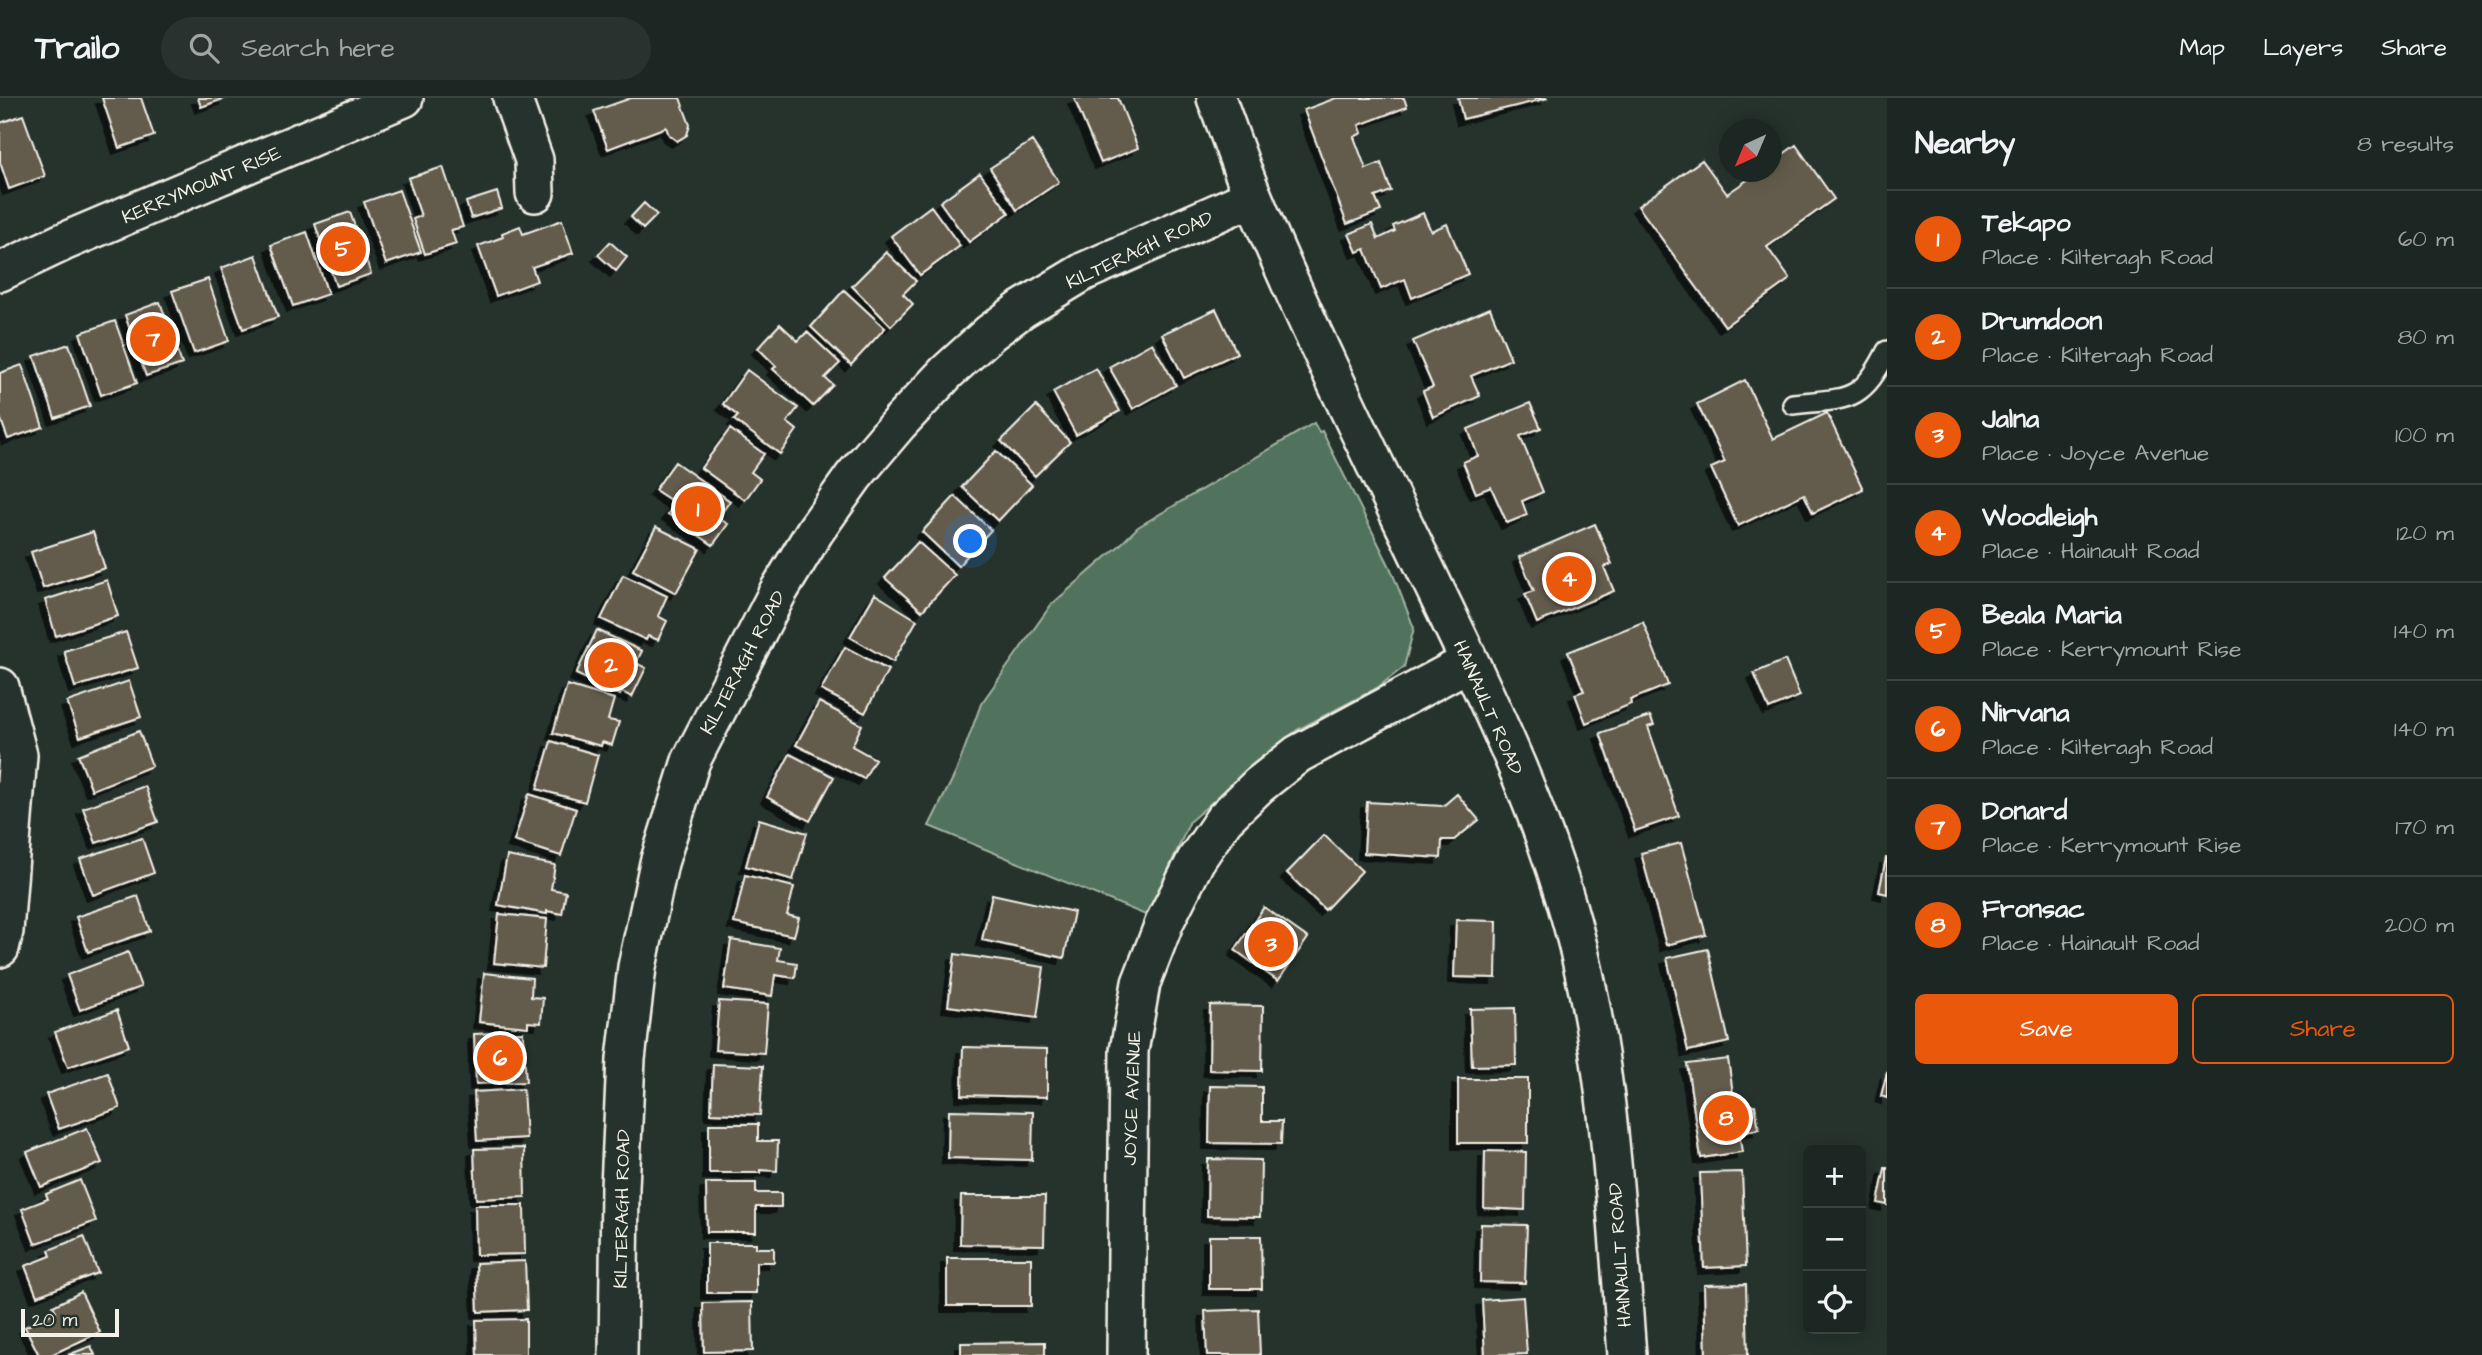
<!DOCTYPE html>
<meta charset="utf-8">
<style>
body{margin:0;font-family:"Architects Daughter",sans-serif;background:#29322f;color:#f1f3f6}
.controls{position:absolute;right:21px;bottom:21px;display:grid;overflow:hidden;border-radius:10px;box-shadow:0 4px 18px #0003}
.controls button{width:63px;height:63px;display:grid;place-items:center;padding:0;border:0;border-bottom:2px solid #3a4340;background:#1c2622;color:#f1f3f6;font:35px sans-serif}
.compass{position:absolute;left:1719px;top:21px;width:63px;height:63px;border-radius:50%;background:#1c2622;box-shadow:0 4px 18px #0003;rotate:224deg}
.scale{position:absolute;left:21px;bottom:18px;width:98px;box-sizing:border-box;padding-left:7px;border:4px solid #f4f1e8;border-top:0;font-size:19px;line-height:24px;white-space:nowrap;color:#f4f1e8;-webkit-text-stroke:5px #26332d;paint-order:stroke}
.you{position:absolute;left:971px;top:444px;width:24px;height:24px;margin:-18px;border:5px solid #fff;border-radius:50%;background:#1a73e8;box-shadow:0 0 0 10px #1a73e833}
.badge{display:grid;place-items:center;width:46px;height:46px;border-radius:50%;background:#ea580c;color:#fff;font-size:23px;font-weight:700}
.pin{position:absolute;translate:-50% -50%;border:4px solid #fff;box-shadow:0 2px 7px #0006}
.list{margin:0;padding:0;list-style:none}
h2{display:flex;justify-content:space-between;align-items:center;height:91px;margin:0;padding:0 28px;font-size:30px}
h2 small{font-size:23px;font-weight:400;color:#a0a5a5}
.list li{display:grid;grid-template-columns:46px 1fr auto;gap:21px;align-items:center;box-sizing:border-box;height:98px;padding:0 28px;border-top:2px solid #3a4340}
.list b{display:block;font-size:26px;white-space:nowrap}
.list p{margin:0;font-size:23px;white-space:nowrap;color:#a0a5a5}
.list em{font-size:23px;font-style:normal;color:#a0a5a5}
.actions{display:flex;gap:14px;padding:21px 28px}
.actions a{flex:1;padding:16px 0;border:2px solid #ea580c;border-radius:10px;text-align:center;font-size:24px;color:#ea580c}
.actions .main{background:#ea580c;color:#fff}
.icon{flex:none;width:38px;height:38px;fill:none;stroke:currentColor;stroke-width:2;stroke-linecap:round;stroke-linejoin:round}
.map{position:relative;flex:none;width:1887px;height:1257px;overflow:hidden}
header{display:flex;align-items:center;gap:42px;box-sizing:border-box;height:98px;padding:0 35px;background:#1c2622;border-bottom:2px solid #3a4340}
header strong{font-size:33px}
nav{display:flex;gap:38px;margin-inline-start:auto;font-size:24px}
.search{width:490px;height:63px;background:#29322f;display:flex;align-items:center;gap:18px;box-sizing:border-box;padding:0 24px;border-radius:38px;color:#a0a5a5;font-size:26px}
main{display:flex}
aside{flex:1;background:#1c2622}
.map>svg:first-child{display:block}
.green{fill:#51735d;stroke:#a2b2a2;stroke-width:2}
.building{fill:#645c4e;stroke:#f4f1e8;stroke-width:2;filter:url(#shadow)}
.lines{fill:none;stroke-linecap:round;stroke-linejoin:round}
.service-casing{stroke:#f4f1e8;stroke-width:24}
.minor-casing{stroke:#f4f1e8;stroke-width:42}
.service{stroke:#26332d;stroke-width:19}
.minor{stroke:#26332d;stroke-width:37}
.labels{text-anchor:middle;stroke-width:5;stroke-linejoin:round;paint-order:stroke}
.street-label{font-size:19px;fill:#f4f1e8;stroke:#26332d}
</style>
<header>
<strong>Trailo</strong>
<div class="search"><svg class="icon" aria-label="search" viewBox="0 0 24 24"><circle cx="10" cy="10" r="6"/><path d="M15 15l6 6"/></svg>Search here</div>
<nav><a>Map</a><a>Layers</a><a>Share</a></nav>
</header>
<main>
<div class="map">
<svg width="1887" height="1257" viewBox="0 0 1887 1257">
<defs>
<filter id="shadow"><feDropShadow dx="-6" dy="6" stdDeviation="0" flood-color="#0009"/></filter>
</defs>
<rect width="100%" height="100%" fill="#26332d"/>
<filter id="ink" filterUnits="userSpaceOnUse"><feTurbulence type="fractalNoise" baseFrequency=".0143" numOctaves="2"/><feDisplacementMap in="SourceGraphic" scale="14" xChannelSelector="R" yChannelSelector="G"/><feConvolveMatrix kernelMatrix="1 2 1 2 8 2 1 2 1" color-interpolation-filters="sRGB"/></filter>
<g filter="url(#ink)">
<path class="green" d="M1314,325L1319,334L1322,333L1390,469L1414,530L1404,569L1377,590L1297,632L1190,723L1148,818L929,728L956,674L981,606L1051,507L1119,448L1138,429Z"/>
<path class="building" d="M102,0H141L154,38L119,50Z
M198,0H226L201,9Z
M631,0H680L690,27L687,37L677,43L669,37L666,29L608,51L594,13Z
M1074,0H1118L1138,50L1101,65Z
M1336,0H1404L1407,9L1359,27L1362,35L1354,39L1366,71L1381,65L1391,93L1375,99L1381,113L1347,126L1304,12Z
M1458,0H1548L1463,21Z
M23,17L45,78L9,91L0,64V25Z
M1032,43L1059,84L1017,112L990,70Z
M1796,47L1834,101L1767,149L1790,181L1725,228L1638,108L1702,62L1727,96L1759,74H1772V64Z
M443,69L463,129L451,132L456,146L425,156L413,121L421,118L408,80Z
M980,75L1009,115L969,144L940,104Z
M399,92L421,154L386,166L364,104Z
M497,94L502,110L471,120L466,104Z
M644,105L657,117L643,131L631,119Z
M931,108L960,148L920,177L891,138Z
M350,114L371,176L336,188L315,126Z
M1423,115L1431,133L1447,126L1468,176L1412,200L1405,181L1381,191L1365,151L1357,154L1349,136L1372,126L1378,141L1395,133L1393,128Z
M562,122L573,155L532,169L537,183L496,198L478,148L503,139L502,135L520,128L523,136Z
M307,134L328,196L293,208L271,147Z
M610,144L627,159L616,173L598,157Z
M886,154L916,183L903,196L913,206L891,228L852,188Z
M256,157L278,219L243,231L221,170Z
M208,181L229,243L194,255L172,193Z
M844,192L885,230L851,267L811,229Z
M160,204L182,266L146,278L125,217Z
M1490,210L1511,261L1471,278L1480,298L1433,319L1423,293L1433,289L1413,243Z
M1216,211L1237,255L1184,280L1162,236Z
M115,223L137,285L101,297L80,235Z
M780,226L798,243L807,234L840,265L825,280L833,287L813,308L773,271L776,268L758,250Z
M1152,245L1176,287L1133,311L1109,269Z
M69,246L90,308L55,320L34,258Z
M22,267L43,329L8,341L0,319V275Z
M1096,270L1120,313L1076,337L1053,294Z
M747,272L798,310L787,324L797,332L780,356L734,322L738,318L723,306Z
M1745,282L1773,341L1827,315L1863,391L1813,415L1804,396L1738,428L1711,370L1725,364L1697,306Z
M1530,305L1541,330L1520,338L1543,394L1522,403L1527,417L1507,425L1491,389L1476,395L1463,364L1478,358L1468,331Z
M1036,308L1070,344L1035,378L1001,343Z
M730,331L764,356L751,374L760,381L745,402L701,370Z
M996,353L1032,387L998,423L962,389Z
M675,364L730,403L718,420L728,426L713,447L668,416L675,405L655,392Z
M955,398L991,432L958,468L922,434Z
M1595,426L1612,466L1604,469L1614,493L1537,525L1525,496L1534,493L1519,459Z
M656,429L700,451L676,495L633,472Z
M93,434L105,470L43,490L31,454Z
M918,444L955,477L922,513L885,480Z
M623,477L667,498L658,518L667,523L658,542L648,538L646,542L601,521Z
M107,482L118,518L56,538L45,502Z
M875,496L917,522L893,564L850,539Z
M1643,524L1668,587L1630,602L1631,606L1586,625L1575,596L1584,593L1568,554Z
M597,532L642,553L636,565L646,570L632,599L622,594L620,597L576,576Z
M126,534L138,570L75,589L64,553Z
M845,549L888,572L865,615L821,592Z
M1785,562L1800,598L1769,611L1754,575Z
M129,583L141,619L80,639L67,604Z
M567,587L614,601L608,622L619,624L612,647L602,644L601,648L553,635Z
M819,604L862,627L852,648L875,661L864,681L796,647Z
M1650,618L1654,627L1648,629L1679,718L1635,733L1600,635Z
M139,633L152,668L92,692L78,657Z
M551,643L598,657L585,704L537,691Z
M790,656L834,679L810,723L767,699Z
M145,688L158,724L96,745L83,710Z
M529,696L576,711L561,758L514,743Z
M1457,696L1479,722L1454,742H1442L1441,760L1364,755L1367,704L1443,708Z
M759,721L807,735L793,782L746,768Z
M1324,737L1362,773L1325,812L1287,775Z
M142,740L154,775L93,797L80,761Z
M1681,745L1706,837L1666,847L1641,755Z
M507,758L555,767L551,791L566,794L562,816L547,813V816L498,807Z
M1886,760H1887V796L1879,794Z
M745,777L794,789L787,817L799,820L794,838L734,825Z
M992,796L1074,814L1064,860L982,842Z
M138,798L150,833L88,854L76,819Z
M1264,809L1308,840L1278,883L1235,852Z
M499,816L547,821L543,870L494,865Z
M1456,822L1497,823L1496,880L1454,879Z
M731,842L780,850L778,862L797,865L795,880L775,877L772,898L724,891Z
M1708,851L1729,944L1688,953L1667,860Z
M128,854L141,889L80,912L67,877Z
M955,856L1044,869L1037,920L948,908Z
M484,875L532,880L531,899L543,900L541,925L528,924V929L479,924Z
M719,903L768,906L764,955L715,952Z
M1210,907L1263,908L1262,973L1209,972Z
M1515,910L1516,967L1472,968L1470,911Z
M117,912L129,948L68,969L55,934Z
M523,934L526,984L476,986L474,936Z
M963,949L1047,951V999L962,997Z
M1728,961L1735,1009L1755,1007L1759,1031L1739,1034L1742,1054L1701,1060L1687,966Z
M713,966L763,968L760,1017L711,1015Z
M1887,974V1000L1881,998Z
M108,975L120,1010L59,1031L46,996Z
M1458,981H1528V1045H1458Z
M1210,988L1262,989V1023H1282L1281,1046L1209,1045Z
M523,991L526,1040L477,1043L474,994Z
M949,1012L1033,1014L1032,1062L948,1060Z
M709,1026H758V1043H778L777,1073L760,1072V1075H709Z
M87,1030L102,1065L41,1089L27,1054Z
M524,1050L525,1099L476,1101L474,1051Z
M1485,1053L1526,1054L1525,1112L1484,1110Z
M1208,1061L1261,1062L1260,1119L1207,1118Z
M1885,1070H1887V1107L1878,1105Z
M1742,1074L1746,1168L1704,1170L1700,1075Z
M80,1082L96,1123L35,1146L22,1111L48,1101L46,1096Z
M706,1085H756V1095H781V1109H756V1134H707Z
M961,1098H1045L1044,1147L960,1146Z
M475,1107H524L525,1156L476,1157Z
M1481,1126L1527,1127L1525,1185L1480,1184Z
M84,1138L98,1175L37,1198L25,1168L51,1158L49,1152Z
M1209,1138H1261L1262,1191H1209Z
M707,1145H756V1150H774V1164H756V1195H707Z
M947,1160H1031V1208H947Z
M525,1163L527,1212L478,1214L476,1165Z
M1746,1186L1748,1257H1706L1704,1187Z
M81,1194L100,1234L51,1257H39L25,1229L56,1213L53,1208Z
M1523,1199L1527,1256L1485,1257L1482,1202Z
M752,1204L753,1253L704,1254L703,1205Z
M1258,1211L1260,1257H1207L1205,1213Z
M526,1221V1257H477L476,1222Z
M1045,1244V1257H961V1245Z
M91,1248L95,1257H68Z"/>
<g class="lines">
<g class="service-casing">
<path id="service" d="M1793,306C1847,300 1861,306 1887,253"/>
</g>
<g class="minor-casing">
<path id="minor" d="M512,0L534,62L535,95
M1216,0C1229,34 1240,68 1254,101C1305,224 1365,345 1423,466C1479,583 1538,700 1572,825C1610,965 1616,1113 1627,1257
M0,174L63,144L404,0
M0,589L18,657L4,833L0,850
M618,1257L620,1089L626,961L637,869L659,765L691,663L778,494L815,433L854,378L899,325L947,274L990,235L1022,211L1085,173L1253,99
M1126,1257L1129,953L1141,885L1165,823L1196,762L1224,721L1259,687L1298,656L1469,564"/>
</g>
<use href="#service" class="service"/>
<use href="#minor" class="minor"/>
</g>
</g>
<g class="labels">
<g class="street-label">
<text transform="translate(201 86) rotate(-23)" y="7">KERRYMOUNT RISE</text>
<text transform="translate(1139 151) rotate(-25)" y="7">KILTERAGH ROAD</text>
<text transform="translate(742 564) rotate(-62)" y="7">KILTERAGH ROAD</text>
<text transform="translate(1489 609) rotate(66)" y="7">HAINAULT ROAD</text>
<text transform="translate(1131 1000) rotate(-88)" y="7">JOYCE AVENUE</text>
<text transform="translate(621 1111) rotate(-89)" y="7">KILTERAGH ROAD</text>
<text transform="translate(1619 1157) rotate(-94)" y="7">HAINAULT ROAD</text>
</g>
</g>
</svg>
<div class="controls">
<button>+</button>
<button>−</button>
<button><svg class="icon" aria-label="locate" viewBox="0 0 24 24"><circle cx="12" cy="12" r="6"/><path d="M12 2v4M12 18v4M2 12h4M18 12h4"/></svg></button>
</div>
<svg class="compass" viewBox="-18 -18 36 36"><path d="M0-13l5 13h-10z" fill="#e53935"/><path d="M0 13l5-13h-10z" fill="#a0a5a5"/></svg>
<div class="scale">20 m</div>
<div class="you"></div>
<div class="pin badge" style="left:698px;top:411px">1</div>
<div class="pin badge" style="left:611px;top:567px">2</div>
<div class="pin badge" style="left:1271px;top:846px">3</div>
<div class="pin badge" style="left:1569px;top:481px">4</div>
<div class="pin badge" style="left:343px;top:151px">5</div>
<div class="pin badge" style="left:500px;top:960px">6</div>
<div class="pin badge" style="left:153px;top:241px">7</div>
<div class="pin badge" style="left:1726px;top:1020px">8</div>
</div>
<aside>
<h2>Nearby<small>8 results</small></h2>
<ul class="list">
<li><span class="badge">1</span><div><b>Tekapo</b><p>Place · Kilteragh Road</p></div><em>60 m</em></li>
<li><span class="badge">2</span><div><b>Drumdoon</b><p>Place · Kilteragh Road</p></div><em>80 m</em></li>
<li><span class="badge">3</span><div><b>Jalna</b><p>Place · Joyce Avenue</p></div><em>100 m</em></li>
<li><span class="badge">4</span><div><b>Woodleigh</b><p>Place · Hainault Road</p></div><em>120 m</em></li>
<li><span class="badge">5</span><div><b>Beala Maria</b><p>Place · Kerrymount Rise</p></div><em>140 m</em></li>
<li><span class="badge">6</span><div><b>Nirvana</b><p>Place · Kilteragh Road</p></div><em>140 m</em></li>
<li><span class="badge">7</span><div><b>Donard</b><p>Place · Kerrymount Rise</p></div><em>170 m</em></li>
<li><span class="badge">8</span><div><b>Fronsac</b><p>Place · Hainault Road</p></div><em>200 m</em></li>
</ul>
<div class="actions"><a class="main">Save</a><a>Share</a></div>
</aside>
</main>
